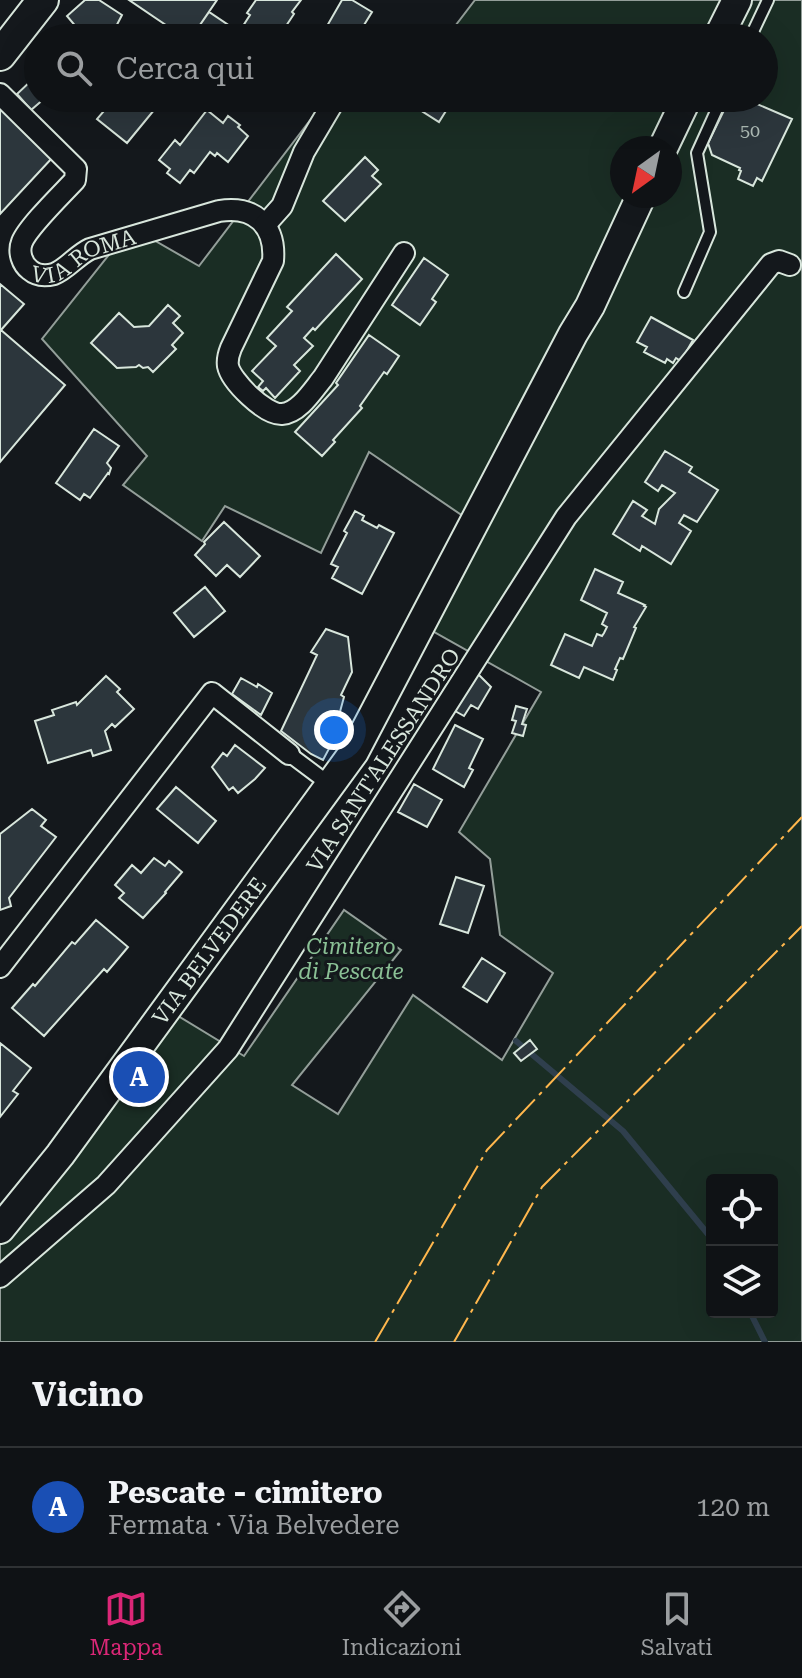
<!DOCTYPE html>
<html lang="it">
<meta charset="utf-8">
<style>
body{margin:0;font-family:"Roboto Serif",serif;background:#181b1e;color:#f1f3f6}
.controls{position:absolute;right:24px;bottom:24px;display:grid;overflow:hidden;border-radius:8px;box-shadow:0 8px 32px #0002}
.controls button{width:72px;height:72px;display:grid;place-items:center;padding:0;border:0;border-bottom:2px solid #2f3234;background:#0f1215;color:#f1f3f6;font:40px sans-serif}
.compass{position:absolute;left:610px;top:136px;width:72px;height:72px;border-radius:50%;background:#0f1215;box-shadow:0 8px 32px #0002;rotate:213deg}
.you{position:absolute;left:334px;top:730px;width:28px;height:28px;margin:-20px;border:6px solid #fff;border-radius:50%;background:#1a73e8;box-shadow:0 0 0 12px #1a73e833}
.badge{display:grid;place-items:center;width:52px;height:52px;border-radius:50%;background:#db2777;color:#fff;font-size:26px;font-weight:700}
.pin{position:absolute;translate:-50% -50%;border:4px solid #fff;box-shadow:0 2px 8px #0006}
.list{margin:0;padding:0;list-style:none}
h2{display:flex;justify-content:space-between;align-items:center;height:104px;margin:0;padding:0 32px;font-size:34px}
h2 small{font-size:26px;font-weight:400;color:#9b9ea0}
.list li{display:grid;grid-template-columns:52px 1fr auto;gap:24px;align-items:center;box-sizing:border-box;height:120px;padding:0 32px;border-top:2px solid #2f3234}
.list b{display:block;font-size:30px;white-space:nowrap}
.list p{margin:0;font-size:26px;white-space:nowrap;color:#9b9ea0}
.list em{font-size:26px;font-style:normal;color:#9b9ea0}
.icon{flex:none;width:44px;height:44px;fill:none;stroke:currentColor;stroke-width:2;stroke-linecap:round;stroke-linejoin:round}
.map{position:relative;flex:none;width:802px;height:1342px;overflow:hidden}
.search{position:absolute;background:#0f1215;box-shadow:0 8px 32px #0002;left:24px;right:24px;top:24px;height:88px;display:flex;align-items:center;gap:20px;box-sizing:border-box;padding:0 28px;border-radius:44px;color:#9b9ea0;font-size:30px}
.sheet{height:224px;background:#0f1215}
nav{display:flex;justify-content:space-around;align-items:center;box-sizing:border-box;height:112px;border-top:2px solid #2f3234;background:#0f1215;font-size:22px;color:#9b9ea0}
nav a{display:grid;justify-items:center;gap:4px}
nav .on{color:#db2777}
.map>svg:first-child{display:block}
.green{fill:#1a2d24;stroke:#939e99;stroke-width:2;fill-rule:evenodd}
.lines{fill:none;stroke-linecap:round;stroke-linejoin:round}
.stream{stroke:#2f3f4d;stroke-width:6}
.building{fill:#2c363c;stroke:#d8e6dc;stroke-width:2}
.service-casing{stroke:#d8e6dc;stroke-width:14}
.pedestrian-casing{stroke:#d8e6dc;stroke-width:18}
.minor-casing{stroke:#d8e6dc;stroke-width:24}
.secondary-casing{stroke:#d8e6dc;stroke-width:32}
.primary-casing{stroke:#d8e6dc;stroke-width:34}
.service{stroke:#14181c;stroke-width:10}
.pedestrian{stroke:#14181c;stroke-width:14}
.minor{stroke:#14181c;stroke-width:20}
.secondary{stroke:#14181c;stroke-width:28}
.primary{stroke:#14181c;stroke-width:30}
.power{stroke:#ffb74d;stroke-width:2;stroke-dasharray:28 6 4 6;stroke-linecap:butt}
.labels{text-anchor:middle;stroke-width:6;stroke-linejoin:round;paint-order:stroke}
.number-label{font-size:18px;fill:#adbab4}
.street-label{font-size:22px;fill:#d8e6dc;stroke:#14181c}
.park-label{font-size:22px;font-style:italic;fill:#8ac095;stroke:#14181c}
</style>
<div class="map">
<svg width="802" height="1342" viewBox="0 0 802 1342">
<rect width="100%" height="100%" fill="#14181c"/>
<path class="green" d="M475,0H802V1342H0V1222L165,1008L244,1056L344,910L401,950L292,1085L338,1114L413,995L502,1060L553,973L500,935L490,859L459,832L541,692L429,629L482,529L369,452L321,553L225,506L202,541L123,485L147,456L42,339L131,227L199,266L327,98H764V38H446ZM622,148H670V196H622ZM712,1180H772V1312H712Z"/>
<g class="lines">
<path class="stream" d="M516,1041L623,1131L712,1239
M750,1312L765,1342"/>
</g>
<path class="building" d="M85,0H99L122,15L110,38H67L78,29L67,16Z
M129,0H217L191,38H185Z
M256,0H301L292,12L294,14L278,38H191L209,12L239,32L250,15L247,13Z
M342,0H352L372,12L356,38H314L319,30L323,33Z
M38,63V98H45L31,110L17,94L33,79L27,73Z
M115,98H164L127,143L97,119Z
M407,98H454L439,122L406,101Z
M730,98H743L792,119L762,181L757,178L753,186L738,179L741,171L739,170L740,168L712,155L708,143Z
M0,108L53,157L0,214Z
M207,110L223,123L228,116L240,125L238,127L248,136L228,162L217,153L215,156L210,152L194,173L190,170L180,183L167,173L170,169L159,160L175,140L180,145Z
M365,157L378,170L372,176L381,184L345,221L323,201Z
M336,254L362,279L315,330L313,328L304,338L313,346L294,365L300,371L275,398L266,388L263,391L258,387L263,381L252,371L276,346L267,338L292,311L287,307Z
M424,258L448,275L432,299L436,302L420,325L392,305Z
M0,284L24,304L1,330L65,385L0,462Z
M168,305L180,316L173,323L183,333L172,345L176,349L153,372L148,367L143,368L139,365L136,367L117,368L91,343L119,313L134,327L149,326Z
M651,317L693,340L681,361L676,358L673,363L667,359L665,363L644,352L647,347L637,342Z
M369,335L399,356L387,374L384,372L360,406L362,408L333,440L335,442L322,456L295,432L338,385L336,383Z
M94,429L119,446L107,463L111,468L109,474L108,473L90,498L84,494L80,500L56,483Z
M665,451L692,467L689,472L718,490L697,522L684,515L679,523L691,531L671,564L642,546L640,551L613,534L633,501L647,510L642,516L655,524L659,509L675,493L662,485L658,491L645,482Z
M355,511L364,516L362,520L377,528L379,525L394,533L362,594L332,578L338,567L331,564L347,533L344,531Z
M224,522L260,556L240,577L227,565L216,576L195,555L205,544L204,542Z
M595,569L623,582L618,593L645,605L644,606L646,607L634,627L636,628L623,659L620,658L615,669L617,670L613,680L584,667L579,678L551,665L565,634L592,646L597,634L602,636L604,633L607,627L602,624L607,613L581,600Z
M205,587L225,611L194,637L174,613Z
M326,629L348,637L352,672L341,695L344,697L331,745L323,760L311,754L281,731L317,655L311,652Z
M478,674L491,687L478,709L471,705L464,716L455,711Z
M106,676L120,689L117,692L134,709L115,727L112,724L105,731L111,750L93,756L91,750L48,763L35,721L54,715L52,710L76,702L77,705Z
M241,678L257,687L258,684L272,693L261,715L232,694Z
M516,706L527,709L522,724L526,725L523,736L512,733L516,721L512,720Z
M455,725L483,739L469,768L473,770L464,787L433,769Z
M235,745L265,768L255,779L238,793L233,787L229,790L212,767L223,753L227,756Z
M414,784L442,800L427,827L398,812Z
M176,787L216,821L198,843L157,809Z
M32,809L46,820L41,826L56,837L9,898L11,906L0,910V834Z
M154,858L165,866L169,861L182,872L165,892L166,893L143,918L119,898L124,893L115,885L132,865L141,873Z
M456,877L484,886L468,933L440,924Z
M96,920L128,947L107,972L104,969L44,1036L12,1008L33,984L35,986L72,942L75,944Z
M482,958L505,973L487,1002L463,987Z
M530,1040L537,1049L521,1061L514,1053Z
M0,1043L31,1068L13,1091L18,1094L0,1117Z"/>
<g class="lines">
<g class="service-casing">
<path id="service" d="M750,38L768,0
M684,292L710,232L697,153L722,98"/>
</g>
<g class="pedestrian-casing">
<path id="pedestrian" d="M289,754L329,784"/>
</g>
<g class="minor-casing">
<g id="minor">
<path id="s1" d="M0,94L76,169L75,180C62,194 28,227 22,242C18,252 22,264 30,270C37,276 46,276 54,274C67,269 77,255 90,249L219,211C255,205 276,226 273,261L231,348C229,353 227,360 228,366C231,381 265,415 282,414C299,413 313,390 323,378L404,253"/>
<path d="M265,225L282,206L304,152L336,98"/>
<path d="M0,967L212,693L289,754"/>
<path d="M0,1277L106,1185L228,1049L566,517L771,264L779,261L790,265"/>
</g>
</g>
<g class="secondary-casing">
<g id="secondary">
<path d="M718,38L737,0"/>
<path d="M663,148L687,98"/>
<path id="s2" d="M0,1229L60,1155L354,752L573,334L590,306L641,196"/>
</g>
</g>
<g class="primary-casing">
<path id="primary" d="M0,55L43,0"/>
</g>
<use href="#service" class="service"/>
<use href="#pedestrian" class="pedestrian"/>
<use href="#minor" class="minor"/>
<use href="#secondary" class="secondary"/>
<use href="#primary" class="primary"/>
<path class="power" d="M375,1342L487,1150L802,817
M454,1342L542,1187L802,926"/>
</g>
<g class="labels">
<g class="number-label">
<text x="750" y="137">50</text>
</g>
<g class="street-label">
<text dy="8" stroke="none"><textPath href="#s1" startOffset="290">VIA ROMA</textPath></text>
<text transform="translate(383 760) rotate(-57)" y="8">VIA SANT'ALESSANDRO</text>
<text dy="8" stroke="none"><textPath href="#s2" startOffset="348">VIA BELVEDERE</textPath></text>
</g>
<g class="park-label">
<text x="351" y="954">Cimitero<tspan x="351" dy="25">di Pescate</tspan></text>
</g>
</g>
</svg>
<div class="controls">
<button><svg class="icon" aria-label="locate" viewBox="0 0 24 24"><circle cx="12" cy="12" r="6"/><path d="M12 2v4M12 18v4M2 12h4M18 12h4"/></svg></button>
<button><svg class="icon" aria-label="layers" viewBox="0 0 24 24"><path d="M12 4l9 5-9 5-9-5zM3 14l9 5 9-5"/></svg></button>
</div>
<svg class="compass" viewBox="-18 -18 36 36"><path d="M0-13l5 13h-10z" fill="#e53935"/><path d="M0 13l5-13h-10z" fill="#9b9ea0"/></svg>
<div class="you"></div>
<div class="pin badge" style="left:139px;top:1077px;background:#1a4fb4">A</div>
<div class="search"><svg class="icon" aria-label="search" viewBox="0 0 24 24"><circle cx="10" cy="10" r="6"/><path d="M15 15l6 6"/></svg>Cerca qui</div>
</div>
<section class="sheet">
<h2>Vicino<small></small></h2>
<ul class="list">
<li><span class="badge" style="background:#1a4fb4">A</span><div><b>Pescate - cimitero</b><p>Fermata · Via Belvedere</p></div><em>120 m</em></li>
</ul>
</section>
<nav>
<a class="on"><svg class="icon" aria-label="map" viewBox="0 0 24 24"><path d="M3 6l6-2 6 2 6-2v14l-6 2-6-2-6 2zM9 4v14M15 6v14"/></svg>Mappa</a>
<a><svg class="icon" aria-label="directions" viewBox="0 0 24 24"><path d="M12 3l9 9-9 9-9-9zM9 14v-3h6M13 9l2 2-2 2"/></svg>Indicazioni</a>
<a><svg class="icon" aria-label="saved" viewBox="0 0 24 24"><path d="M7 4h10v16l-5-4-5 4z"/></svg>Salvati</a>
</nav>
